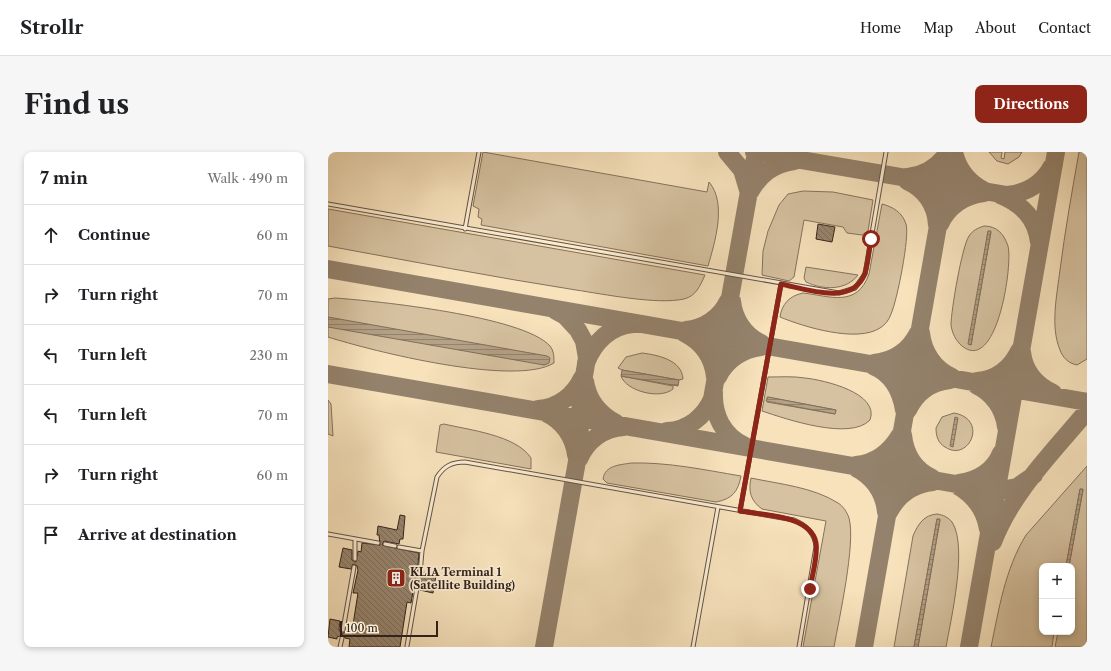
<!DOCTYPE html>
<meta charset="utf-8">
<style>
body{margin:0;font-family:"Libre Caslon Text",serif;background:#f6f6f6;color:#202124}
.controls{position:absolute;right:12px;bottom:12px;display:grid;overflow:hidden;border-radius:8px;box-shadow:0 2px 6px #0003}
.controls button{width:36px;height:36px;display:grid;place-items:center;padding:0;border:0;border-bottom:1px solid #e0e0e0;background:#fff;color:#202124;font:20px sans-serif}
.scale{position:absolute;left:12px;bottom:10px;width:98px;box-sizing:border-box;padding-left:4px;border:2px solid #32231c;border-top:0;font-size:11px;line-height:14px;white-space:nowrap;color:#32231c;-webkit-text-stroke:3px #faecd3;paint-order:stroke}
.stop{position:absolute;width:12px;height:12px;margin:-9px;border:3px solid #8f2418;border-radius:50%;background:#fff}
.stop.end{background:#8f2418;border-color:#fff;box-shadow:0 1px 4px #0008}
.list{margin:0;padding:0;list-style:none}
h2{display:flex;justify-content:space-between;align-items:center;height:52px;margin:0;padding:0 16px;font-size:17px}
h2 small{font-size:13px;font-weight:400;color:#757577}
.list li{display:grid;grid-template-columns:26px 1fr auto;gap:12px;align-items:center;box-sizing:border-box;height:60px;padding:0 16px;border-top:1px solid #e0e0e0}
.list b{display:block;font-size:15px;white-space:nowrap}
.list em{font-size:13px;font-style:normal;color:#757577}
.icon{flex:none;width:22px;height:22px;fill:none;stroke:currentColor;stroke-width:2;stroke-linecap:round;stroke-linejoin:round}
.map{position:relative;flex:none;width:759px;height:495px;overflow:hidden;border-radius:8px}
header{display:flex;align-items:center;gap:24px;box-sizing:border-box;height:56px;padding:0 20px;background:#fff;border-bottom:1px solid #e0e0e0}
header strong{font-size:19px}
nav{display:flex;gap:22px;margin-inline-start:auto;font-size:14px}
.intro{display:flex;align-items:center;justify-content:space-between;box-sizing:border-box;height:96px;padding:0 24px}
h1{margin:0;font-size:28px}
.button{padding:10px 18px;border-radius:8px;background:#8f2418;color:#fff;font-size:14px;font-weight:700}
main{display:flex;gap:24px;padding:0 24px}
aside{flex:1;background:#fff;border-radius:8px;box-shadow:0 2px 6px #0003}
.map>svg:first-child{display:block}
.green{fill:#d6c2a1;stroke:#84725e;fill-rule:evenodd}
.water{fill:url(#water-rules);stroke:#806f5c}
.lines{fill:none;stroke-linecap:round;stroke-linejoin:round}
.taxiway{stroke:#94826c;stroke-width:18}
.building{fill:url(#building-back-hatch);stroke:#32231c}
.service-casing{stroke:#635344;stroke-width:5}
.service{stroke:#faecd3;stroke-width:3}
.route{stroke:#8f2418;stroke-width:5}
.labels{text-anchor:middle;stroke-width:3.5;stroke-linejoin:round;paint-order:stroke}
.poi-label{font-size:11px;font-weight:bold;fill:#32231c;stroke:#faecd3;text-anchor:start}
</style>
<header>
<strong>Strollr</strong>
<nav><a>Home</a><a>Map</a><a>About</a><a>Contact</a></nav>
</header>
<div class="intro"><h1>Find us</h1><a class="button">Directions</a></div>
<main>
<aside>
<h2>7 min<small>Walk · 490 m</small></h2>
<ul class="list">
<li><svg class="icon" aria-label="ahead" viewBox="0 0 24 24"><path d="M12 20V5M6 11l6-6 6 6"/></svg><div><b>Continue</b></div><em>60 m</em></li>
<li><svg class="icon" aria-label="right" viewBox="0 0 24 24"><path d="M7 20v-9h11M14 6l5 5-5 5"/></svg><div><b>Turn right</b></div><em>70 m</em></li>
<li><svg class="icon" aria-label="left" viewBox="0 0 24 24"><path d="M17 20v-9H6M10 6l-5 5 5 5"/></svg><div><b>Turn left</b></div><em>230 m</em></li>
<li><svg class="icon" aria-label="left" viewBox="0 0 24 24"><path d="M17 20v-9H6M10 6l-5 5 5 5"/></svg><div><b>Turn left</b></div><em>70 m</em></li>
<li><svg class="icon" aria-label="right" viewBox="0 0 24 24"><path d="M7 20v-9h11M14 6l5 5-5 5"/></svg><div><b>Turn right</b></div><em>60 m</em></li>
<li><svg class="icon" aria-label="arrive" viewBox="0 0 24 24"><path d="M6 21V4h12l-3 4 3 4H6"/></svg><div><b>Arrive at destination</b></div></li>
</ul>
</aside>
<div class="map">
<svg width="759" height="495" viewBox="0 0 759 495">
<defs>
<pattern id="water-rules" width="6" height="5" patternUnits="userSpaceOnUse"><rect width="6" height="5" fill="#b4a186"/><path d="M0 2.5h6" fill="none" stroke="#93836d"/></pattern>
<pattern id="building-back-hatch" width="6" height="6" patternUnits="userSpaceOnUse"><rect width="6" height="6" fill="#98866f"/><path d="M-1 5l2 2M0 0l6 6M5-1l2 2" fill="none" stroke="#7d6d5a"/></pattern>
</defs>
<rect width="100%" height="100%" fill="#f7e2bc"/>
<filter id="stains"><feTurbulence type="fractalNoise" baseFrequency=".005" numOctaves="4"/><feColorMatrix values="0 0 0 0 .2 0 0 0 0 .09 0 0 0 0 .02 0 0 0 .5 -.17"/></filter>
<radialGradient id="worn" r=".72"><stop offset=".6" stop-color="#630" stop-opacity="0"/><stop offset="1" stop-color="#630" stop-opacity=".3"/></radialGradient>
<path class="green" d="M155,0L379,40L381,30C399,51 387,90 380,114L153,73L154,67L150,65L151,57L145,54Z
M661,0H674L673,6L676,7L677,0H694L691,5L680,12L669,9Z
M751,0H759V207L749,213C740,211 735,206 732,198C722,174 729,143 732,118C737,79 744,39 751,0Z
M475,39L505,40L545,48L540,79L534,83L519,81L515,75L476,68L466,125L461,129L434,123L435,99L440,79L451,53L460,42Z
M554,52C565,55 574,60 578,72C582,84 569,149 563,162C561,168 557,173 552,176C529,191 476,175 452,165C454,152 461,144 475,141C502,144 529,156 541,122Z
M0,57L377,123C372,134 368,144 356,147C329,153 275,142 248,138C165,125 82,109 0,94Z
M656,74C669,74 676,82 680,94C685,113 669,222 634,194C628,189 624,181 623,173C623,159 634,94 641,84C645,78 650,76 656,74ZM660,79L663,80L643,193Z
M478,115L530,123C518,139 495,138 478,130L476,126Z
M7,146C49,149 195,164 222,194C226,199 226,205 226,211C187,235 44,199 0,185V147Z
M314,201C330,203 354,208 355,227L351,228L294,218L290,216L298,205Z
M293,224L345,234V237C332,248 298,239 293,224Z
M440,225C452,225 465,224 477,226C496,228 552,241 542,268C522,289 458,267 434,259ZM439,245L508,258L507,262L439,250Z
M0,248L3,252L5,284L0,282Z
M626,261C661,267 641,311 617,295C610,291 608,284 608,276L614,265Z
M116,272C141,278 188,283 203,306V317L108,300L112,273Z
M303,311C340,310 377,318 413,324C410,340 404,347 388,350L279,331L275,327C277,313 292,313 303,311Z
M759,314V495H727L730,480H744V414H741L755,338L752,337L738,414H714V480H726L724,495H663C671,457 677,417 698,383Z
M423,326C451,332 485,335 510,351C515,354 519,360 521,366C528,391 511,467 506,495H475L498,369L434,357C423,349 420,340 423,326Z
M609,362C615,363 620,365 624,370C640,394 623,467 618,495H590L612,368L609,367L586,495H566L585,384C590,372 596,363 609,362Z"/>
<path class="water" d="M660,79H663L643,193L640,192Z
M0,165L219,204L222,206L221,211L216,213L0,175Z
M294,218L351,228L350,234L293,224Z
M440,245L508,258L507,262L438,249Z
M627,265L630,266L625,295L622,294Z
M752,337H755L741,414H738Z
M609,367H612L590,495H586Z"/>
<g class="lines">
<path class="taxiway" d="M399,0L414,18L420,38
M426,0L679,43C699,41 715,31 724,14
M626,0C630,18 641,31 657,39
M580,25C597,23 611,14 620,0
M579,29C597,37 608,53 609,73
M422,40C432,22 445,12 466,9
M672,43C694,52 708,66 711,90
M612,72C620,54 637,43 656,41
M0,117L759,250
M404,149C406,167 416,183 433,191
M358,178C376,176 392,166 400,149
M356,181C374,190 385,205 387,225
M593,181C595,200 606,217 624,225
M694,200C696,219 708,233 725,241
M258,211C266,190 282,174 305,172
M546,211C565,209 581,199 590,181
M545,214C564,222 573,239 576,258
M0,222L668,339L689,335L706,323
M390,225C398,208 415,197 433,195
M257,229C260,249 271,262 288,271
M649,229C668,228 683,216 691,199
M648,233C665,241 676,257 678,275
M386,240C385,263 395,284 417,294
M210,257C230,256 246,243 254,226
M580,258C588,241 603,230 622,228
M218,261C235,269 246,285 248,303
M339,279C360,278 376,265 384,247L428,0
M575,283C577,302 587,318 604,326
M251,307C259,289 275,276 296,275
M528,313C548,311 562,300 572,283
M528,316C545,325 556,340 558,360
M631,331C649,329 666,319 673,301
M630,334C647,344 657,358 660,377
M561,360C570,343 585,332 605,330
M665,390C684,340 725,300 759,259
M216,495L251,298L253,242L259,206L256,189L250,178L237,164L228,159
M536,495L623,0
M641,495L728,0"/>
</g>
<path class="building" d="M490,72L507,75L504,90L488,87Z
M72,363L77,364L75,387H72L71,392L56,389L54,393L91,401L89,424L94,425L95,420L108,423L105,441L92,438L93,429L90,427L87,428L83,451L79,450L72,495H21L22,487L17,486L15,483L9,485V487L0,485L2,467L12,469L11,477L13,481H16L18,478L24,479L30,441H25L30,418L29,414L25,412L23,417L11,415L15,396L24,398V408L28,410L30,399L33,400L34,391L52,393L51,383H49L50,374L69,378Z"/>
<g class="lines">
<g class="service-casing">
<path id="service" d="M0,52L511,141L527,136L537,122L558,0
M137,77L151,0
M412,359L453,132
M0,382L50,391
M27,387V407
M57,392L67,394
M71,395L94,399
M92,422L94,399L109,325C116,314 124,310 137,310L466,368C478,373 487,381 488,395L471,495
M15,478L26,415
M79,494L90,430
M12,495L14,486
M365,495L390,355"/>
</g>
<use href="#service" class="service"/>
</g>
<g class="lines">
<path class="route" d="M482,437C484,423 490,405 488,391C483,363 434,363 412,359L453,132C478,137 525,155 537,121C540,111 541,98 543,87"/>
</g>
<defs>
<g id="building-square" transform="scale(1)"><rect x="-9" y="-9" width="18" height="18" rx="4" fill="#8f2418" stroke="#faecd3"/><path d="M-4-6H4V6H1V3H-1V6H-4ZM-2.5-4.3h1.7v1.8h-1.7ZM.8-4.3h1.7v1.8H.8ZM-2.5-1h1.7V.8h-1.7ZM.8-1h1.7V.8H.8Z" fill="#fff"/></g>
</defs>
<g fill-rule="evenodd">
<use href="#building-square" x="68" y="426"/>
</g>
<g class="labels">
<g class="poi-label">
<text x="82" y="424">KLIA Terminal 1<tspan x="82" dy="13">(Satellite Building)</tspan></text>
</g>
</g>
<rect width="100%" height="100%" filter="url(#stains)"/>
<rect width="100%" height="100%" fill="url(#worn)"/>
</svg>
<div class="controls">
<button>+</button>
<button>−</button>
</div>
<div class="scale">100 m</div>
<div class="stop" style="left:543px;top:87px"></div>
<div class="stop end" style="left:482px;top:437px"></div>
</div>
</main>
